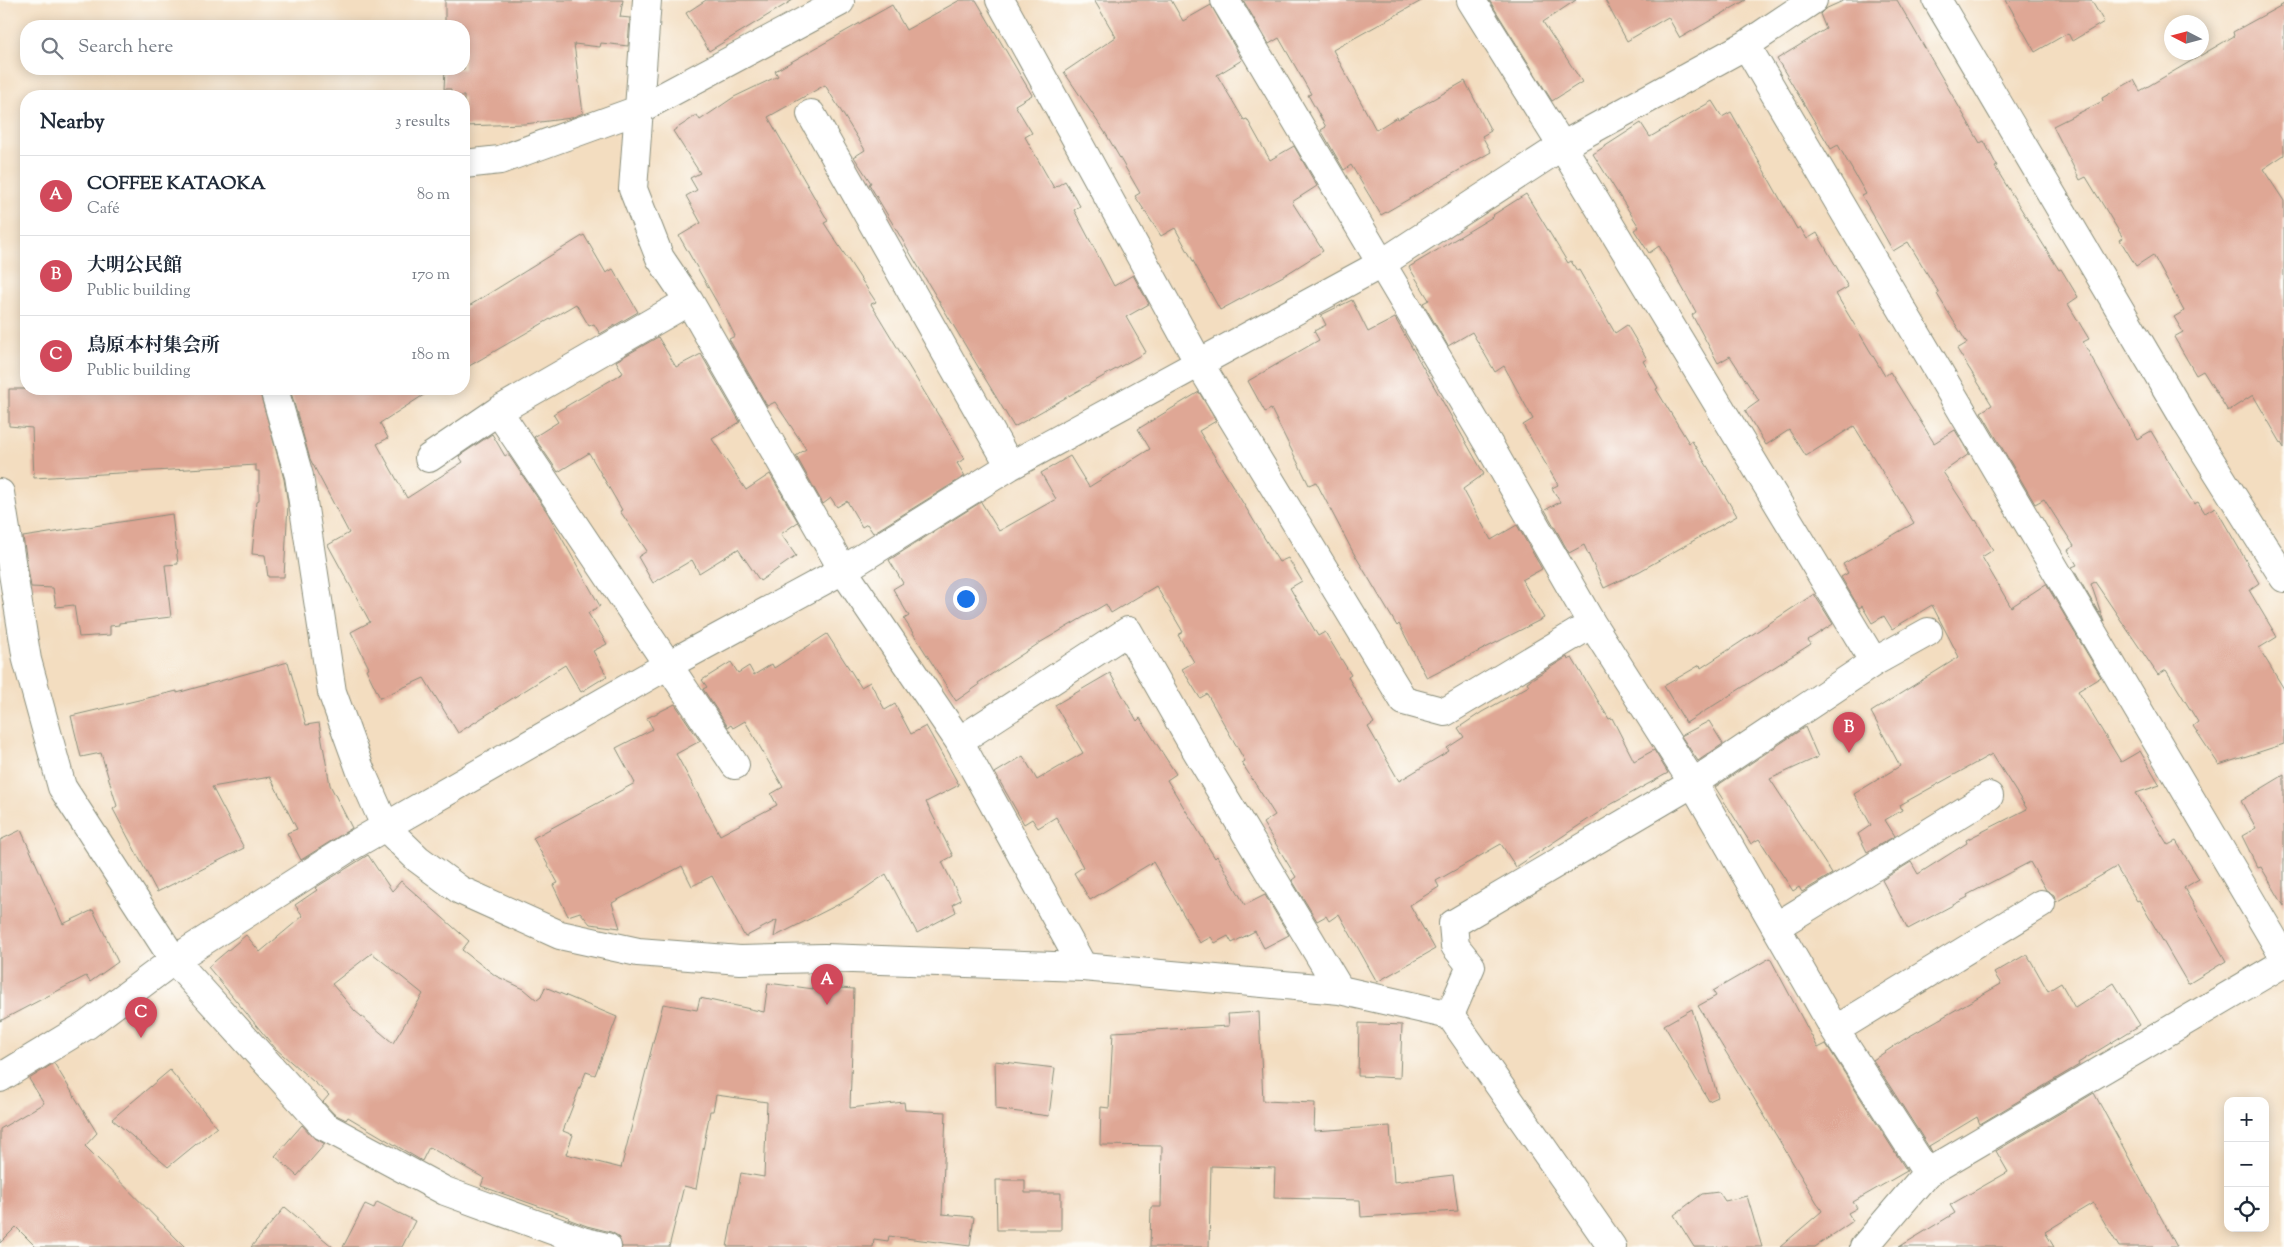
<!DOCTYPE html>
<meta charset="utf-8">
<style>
body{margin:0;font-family:"Sorts Mill Goudy","Noto Serif JP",serif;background:#f2f2f3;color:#1f2937}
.controls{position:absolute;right:15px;bottom:15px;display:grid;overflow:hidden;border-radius:10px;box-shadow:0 2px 12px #0003}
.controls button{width:45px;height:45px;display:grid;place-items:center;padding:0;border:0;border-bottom:1px solid #e0e1e3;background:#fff;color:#1f2937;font:25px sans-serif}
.compass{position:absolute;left:2164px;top:15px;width:45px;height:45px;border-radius:50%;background:#fff;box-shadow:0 2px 12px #0003;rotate:276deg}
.you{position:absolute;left:965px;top:598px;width:18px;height:18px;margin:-12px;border:4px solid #fff;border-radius:50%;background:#1a73e8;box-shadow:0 0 0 8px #1a73e833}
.badge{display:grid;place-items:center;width:32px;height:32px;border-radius:50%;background:#d1495b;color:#fff;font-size:16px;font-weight:700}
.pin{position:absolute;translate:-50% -41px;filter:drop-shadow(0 1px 2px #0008)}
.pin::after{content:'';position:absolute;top:26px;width:18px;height:15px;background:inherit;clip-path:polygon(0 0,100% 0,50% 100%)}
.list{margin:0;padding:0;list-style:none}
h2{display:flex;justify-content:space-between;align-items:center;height:65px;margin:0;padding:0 20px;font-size:21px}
h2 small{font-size:16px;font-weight:400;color:#747a83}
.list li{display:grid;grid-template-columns:32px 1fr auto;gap:15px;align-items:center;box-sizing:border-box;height:80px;padding:0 20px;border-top:1px solid #e0e1e3}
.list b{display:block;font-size:19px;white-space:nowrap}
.list p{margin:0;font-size:16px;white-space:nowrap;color:#747a83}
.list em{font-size:16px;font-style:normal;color:#747a83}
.icon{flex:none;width:28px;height:28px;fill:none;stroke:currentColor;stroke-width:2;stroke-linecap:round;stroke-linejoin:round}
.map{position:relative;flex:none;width:2284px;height:1247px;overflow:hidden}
.search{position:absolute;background:#fff;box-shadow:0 2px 12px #0003;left:20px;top:20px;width:450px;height:55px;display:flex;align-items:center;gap:12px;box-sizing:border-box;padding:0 18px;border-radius:20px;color:#747a83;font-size:19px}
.panel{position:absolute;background:#fff;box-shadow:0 2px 12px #0003;left:20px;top:90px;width:450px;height:305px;border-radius:20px}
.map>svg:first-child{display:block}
.building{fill:#dfa795;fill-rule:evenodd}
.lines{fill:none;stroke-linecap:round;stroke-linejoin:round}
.street-casing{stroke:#898d7a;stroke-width:30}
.street{stroke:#fff;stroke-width:28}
</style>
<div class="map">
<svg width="2284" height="1247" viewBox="0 0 2284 1247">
<rect width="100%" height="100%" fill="#fdfcf7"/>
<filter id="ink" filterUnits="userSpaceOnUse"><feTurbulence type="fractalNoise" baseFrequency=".02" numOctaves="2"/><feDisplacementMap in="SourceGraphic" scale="10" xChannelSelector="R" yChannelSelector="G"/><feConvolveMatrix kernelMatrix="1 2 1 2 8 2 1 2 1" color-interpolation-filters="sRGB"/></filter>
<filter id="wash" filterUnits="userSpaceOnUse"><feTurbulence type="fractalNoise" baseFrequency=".0096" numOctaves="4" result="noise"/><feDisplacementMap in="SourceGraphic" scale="20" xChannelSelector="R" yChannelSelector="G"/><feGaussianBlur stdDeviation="1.12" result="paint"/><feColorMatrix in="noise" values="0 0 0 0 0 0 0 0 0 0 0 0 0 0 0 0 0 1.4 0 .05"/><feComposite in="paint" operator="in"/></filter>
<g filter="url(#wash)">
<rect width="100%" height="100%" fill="#f3ddc0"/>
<g id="blocks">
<path class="building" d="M445,0H623L620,17L630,18L628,46L601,43L600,47L574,44L583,113L571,118L525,124L464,126V96H451V89H444L445,69H464V26H445Z
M706,0H793L709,51L686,13Z
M960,0H976L1032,95L1015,105L1032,133L1025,137L1054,188L1065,181L1080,206L1074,210L1114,286L1133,275L1149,304L1126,317L1146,352L1014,427L869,184L871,183L854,157L865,150L825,85L768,117L828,221L824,223L876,302L871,304L965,459L957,463L965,476L873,533L867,524L862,527L847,501L837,507L831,498L823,504L796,456L806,449L775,402L767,406L729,339L735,336L727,320L679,236L701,223L686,196L697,190L690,178L700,173L673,131L697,115L700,120L734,97L778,76L775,71L892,5L906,30Z
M1094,0H1171L1183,21L1211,5L1242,60L1217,75L1244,120L1247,119L1270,160L1294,146L1317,186L1292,202L1323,251L1285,275L1220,310L1175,228L1161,236L1135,196L1140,193L1106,134L1064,72L1116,37Z
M1243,0H1423L1333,50L1376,130L1397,117L1398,119L1465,81L1491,131L1482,136L1491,152L1381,215L1351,165L1344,170L1321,130L1326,127L1308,95L1311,94L1279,38L1269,44Z
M1489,0H1576L1543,22L1582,82L1552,101Z
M1605,0H1746L1680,38L1668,17L1627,41Z
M1845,0H1897L1980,143L1984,141L1997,166L1995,167L2059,270L2061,269L2078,297L2068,304L2089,339L2083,342L2137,439L2151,431L2194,504L2198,502L2205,513L2215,507L2259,583L2249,590L2277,637L2259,648L2284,689V744L2219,765L2193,726L2198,722L2166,670L2158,675L2095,582L2091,584L2104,622L2072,567L2077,565L2068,550L2074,546L2044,499L2035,504L1981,412L1992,405L1957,349L1967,343L1937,294L1939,293L1908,242L1893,251L1862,196L1866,194L1838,145L1831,149L1777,59L1826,29L1820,14L1825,9Z
M2006,0H2091L2104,22L2072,41L2068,33L2035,52Z
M2284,4V155L2263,169L2284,201V448L2253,395L2228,411L2203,371L2196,375L2174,337L2183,332L2174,317L2184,311L2153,255L2136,266L2120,240L2123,238L2086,177L2080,180L2053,126L2103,101L2102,98L2134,80L2140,91L2234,36L2233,32Z
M1712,101L1722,117L1731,112L1797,229L1800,227L1807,239L1817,233L1848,287L1836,294L1885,376L1890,372L1934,443L1955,430L1969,454L1943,472L1975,521L1976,520L1993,550L1982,557L2011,607L2046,584L2101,677L2078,691L2121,762L2140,751L2160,785L2136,793L2168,845L2176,841L2199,879L2184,888L2226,961L2188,984L2139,900L2137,901L2116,867L2056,902L2054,895L2046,890L2030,862L1967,895L1968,897L1908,929L1882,880L1911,862L1918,874L1967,843L1966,840L2027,809L1992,754L1900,805L1902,810L1885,820L1895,836L1867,852L1858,834L1871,825L1854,794L1900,766L1871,712L1959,657L1932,605L1892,629L1884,616L1872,623L1862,606L1859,608L1841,577L1848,573L1843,564L1914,523L1854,426L1806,456L1789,430L1766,445L1745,411L1759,401L1730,356L1718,363L1692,315L1696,312L1659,246L1649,253L1634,230L1639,227L1593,154L1641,123L1650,137Z
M1526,194L1568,263L1571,261L1577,271L1579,270L1615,333L1627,325L1647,359L1643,361L1658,388L1656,389L1689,443L1692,441L1737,516L1640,571L1604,588L1584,545L1569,553L1545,510L1560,502L1552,488L1558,485L1523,425L1533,419L1504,366L1495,372L1472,332L1448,346L1423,303L1429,300L1409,267L1494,216L1493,215Z
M584,235L606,273L613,269L638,312L600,334L594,324L589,326L576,304L464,369V309Z
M1352,300L1368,332L1395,318L1484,474L1463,489L1491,540L1517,525L1542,569L1522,580L1544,618L1427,678L1399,624L1397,626L1353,552L1316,482L1309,485L1271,409L1265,412L1248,381L1319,340L1314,331L1326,325L1321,315Z
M658,337L676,367L701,354L740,422L712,439L746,490L770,474L798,522L781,534L796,556L760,581L738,549L699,573L692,560L653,583L638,557L647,551L620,511L622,510L589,453L558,472L534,437L558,422L553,414L623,373L616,361Z
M9,389H259L284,479L288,504L284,577H268L265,555L252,554L257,501L259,500V471H256V465L34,478L32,428L9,426Z
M290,389H433L380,423L388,438L377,444L407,498L463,462L459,456L492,434L505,456L508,454L547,512L600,606L588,613L607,644L593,651L607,676L581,692L565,665L458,733L424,678L380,698L366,669L369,668L351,632L370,622L328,545L349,533L310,459Z
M1199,392L1216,421L1199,431L1279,562L1288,558L1302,581L1290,588L1318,636L1325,632L1351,675L1348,677L1374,723L1368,727L1399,781L1449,751L1447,748L1464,737L1458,728L1482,712L1529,686L1527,682L1567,657L1568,660L1572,658L1609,719L1612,718L1634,761L1654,750L1668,773L1610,805L1516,867L1501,844L1436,881L1439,887L1410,905L1435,949L1377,982L1339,914L1329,921L1326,916L1317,921L1292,880L1296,877L1263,823L1275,815L1242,763L1245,761L1207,694L1200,698L1182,669L1194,662L1178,635L1183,632L1156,586L1111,613L1106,604L1041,642L978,683L979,685L956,701L904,619L909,616L893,589L903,583L889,560L981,502L999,531L1056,499L1041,473L1070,456L1089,487L1150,449L1138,429Z
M172,514L178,564L165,565L171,617L119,623V625L110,626V635L79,637L74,605L56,607L53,588L31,587L23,537Z
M1814,594L1833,624L1808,640L1811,644L1686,723L1664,686L1700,665L1701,668Z
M827,634L861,687L870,682L885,710L895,704L911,734L926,726L959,785L926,802L953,856L942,862L961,900L953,904L956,912L917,933L886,874L851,898L774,937L777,920L745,937L712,876L692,886L682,866L612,903L620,928L590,924L580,912L568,916L553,885L558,883L533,838L635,783L616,748L653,729L647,718L675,704L700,741L676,754L720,835L777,805L771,794L783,787L745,721L733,728L731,725L728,727L703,689L707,687L702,680L731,662L738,673L749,666L754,675L772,664L774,668Z
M288,662L306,725L319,723L330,785L352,828L301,860L287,833L297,829L270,777L212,787L244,848L157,892L113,809L117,806L101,753L81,757L71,716L177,691V693Z
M1110,673L1137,721L1140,718L1176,774L1167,780L1215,858L1217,856L1245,905L1265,895L1289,935L1264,948L1255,931L1232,943L1228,936L1215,943L1211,937L1200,943L1153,862L1090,900L1074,873L1083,867L1056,817L1038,828L1032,819L1024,824L995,773L1023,756L1037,780L1083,753L1055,705Z
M1709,721L1723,744L1698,761L1681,736Z
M1805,727L1818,757L1770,779L1832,874L1802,892L1799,887L1793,891L1759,839L1751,844L1715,787Z
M2284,775V906L2261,867L2258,868L2242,836L2256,828L2241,801Z
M21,830L63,924L93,910L118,962L90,982L86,976L0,1021V840Z
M368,855L392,891L401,881L469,941L462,950L496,976L524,989L537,1000L541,997L545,987L617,1017L595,1075L586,1072L563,1131L573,1135L566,1154L621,1168L663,1004L697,1010L700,998L764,1012L768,983L814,989L812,986L854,989L850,1108L904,1102L905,1110L946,1112L942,1214L974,1217L970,1246L889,1236L888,1241L874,1239L873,1247H727L741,1173L764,1177L767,1102L716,1095L713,1111H710L696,1189L684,1186L669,1247H622L618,1236L611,1232L587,1226L568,1219L569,1217L481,1186L484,1178L429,1147L422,1161L348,1117L346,1120L334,1114L323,1102L329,1095L276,1049L208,967L246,935L260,952L303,916L295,905L317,890L315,888ZM372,953L423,994L393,1043L355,1011L332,984Z
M2027,954L2048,991L2061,983L2075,1008L2114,983L2140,1025L2078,1063L2079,1065L1980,1124L1977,1117L1929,1146L1932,1152L1873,1060L1908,1037L2001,984L1994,973Z
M1770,958L1818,1048L1826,1044L1907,1171L1853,1202L1857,1208L1848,1213L1853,1221L1815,1247H1780L1822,1211L1698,1006L1716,996L1713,991Z
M1692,1009L1718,1097L1709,1101L1664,1025Z
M1259,1012L1263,1101L1315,1103L1314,1131L1390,1126L1394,1182L1453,1175L1458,1211L1361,1217L1360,1200L1274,1198L1275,1168L1211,1166L1209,1247H1150L1151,1207H1161L1162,1146L1100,1145L1101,1107L1109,1108L1113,1032L1229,1026L1228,1014Z
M1359,1023L1402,1025L1400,1078L1358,1076Z
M995,1061L1055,1068L1049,1116L996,1109Z
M54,1063L97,1133L85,1146L185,1247H36L16,1227L0,1243V1129L44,1103L29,1079Z
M170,1070L217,1127L168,1167L112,1119Z
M2094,1093L2177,1247H2119L2093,1203L2045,1232L2054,1247H1899L1955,1213L1950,1205L2008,1172L1996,1151Z
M302,1125L313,1137L325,1144L297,1176L275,1156Z
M996,1180H1025V1193H1061V1230H997Z
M1719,1192L1725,1201L1747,1196L1762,1247H1694L1674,1215L1702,1194Z
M377,1202L415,1221L402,1247H343L365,1204L374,1208Z
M285,1207L333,1247H251Z"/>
</g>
</g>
<g filter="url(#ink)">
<use href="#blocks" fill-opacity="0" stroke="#898d7a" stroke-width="1"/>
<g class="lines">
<g class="street-casing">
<path id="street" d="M647,0L633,189L660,258L689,301L843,570L959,741L1083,967
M1000,0L1199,363L1404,701L1445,712L1592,624
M1225,0L1489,445L1592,624L1693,783L1835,1030L1927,1173
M1471,0L1562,146L1874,662
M1937,0L2188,425L2284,578
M1746,45L2284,957
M811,114L1010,466
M464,164L500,160L638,110L840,2
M274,389L299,476L332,692L360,769L386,828L418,859L460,890L560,935L638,952L740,960L824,958L1083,967L1340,990L1450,1015L1612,1247
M498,411L735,765
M429,458L498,411L689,301
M0,493L27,660L62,787L174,960L324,1126L445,1191L582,1241L607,1247
M959,741L1128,631L1189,738L1340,990
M1777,926L1989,796
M1450,1015L1471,966L1455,946L1453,924L1693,783L1874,662L1928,632
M1835,1030L2041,904
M0,1078L87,1025L174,960L350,847L668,665L843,570L1010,466L1381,264L1562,146L1746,45L1813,0
M1864,1247L1927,1173L2284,963"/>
</g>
<use href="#street" class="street"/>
</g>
</g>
</svg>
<div class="controls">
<button>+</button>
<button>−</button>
<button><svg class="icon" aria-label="locate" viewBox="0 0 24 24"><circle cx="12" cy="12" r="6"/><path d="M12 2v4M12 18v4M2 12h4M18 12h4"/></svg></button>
</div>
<svg class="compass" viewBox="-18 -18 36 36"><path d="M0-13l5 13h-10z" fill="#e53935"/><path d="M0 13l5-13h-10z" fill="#747a83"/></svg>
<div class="you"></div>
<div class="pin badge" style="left:827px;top:1005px">A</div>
<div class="pin badge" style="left:1849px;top:753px">B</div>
<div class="pin badge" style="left:141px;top:1038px">C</div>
<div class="search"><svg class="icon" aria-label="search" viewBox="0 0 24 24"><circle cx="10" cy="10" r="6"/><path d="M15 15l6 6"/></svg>Search here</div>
<section class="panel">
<h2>Nearby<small>3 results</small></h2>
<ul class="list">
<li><span class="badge">A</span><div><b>COFFEE KATAOKA</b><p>Café</p></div><em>80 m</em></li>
<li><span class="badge">B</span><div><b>大明公民館</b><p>Public building</p></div><em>170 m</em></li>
<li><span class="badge">C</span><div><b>鳥原本村集会所</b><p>Public building</p></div><em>180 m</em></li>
</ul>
</section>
</div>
